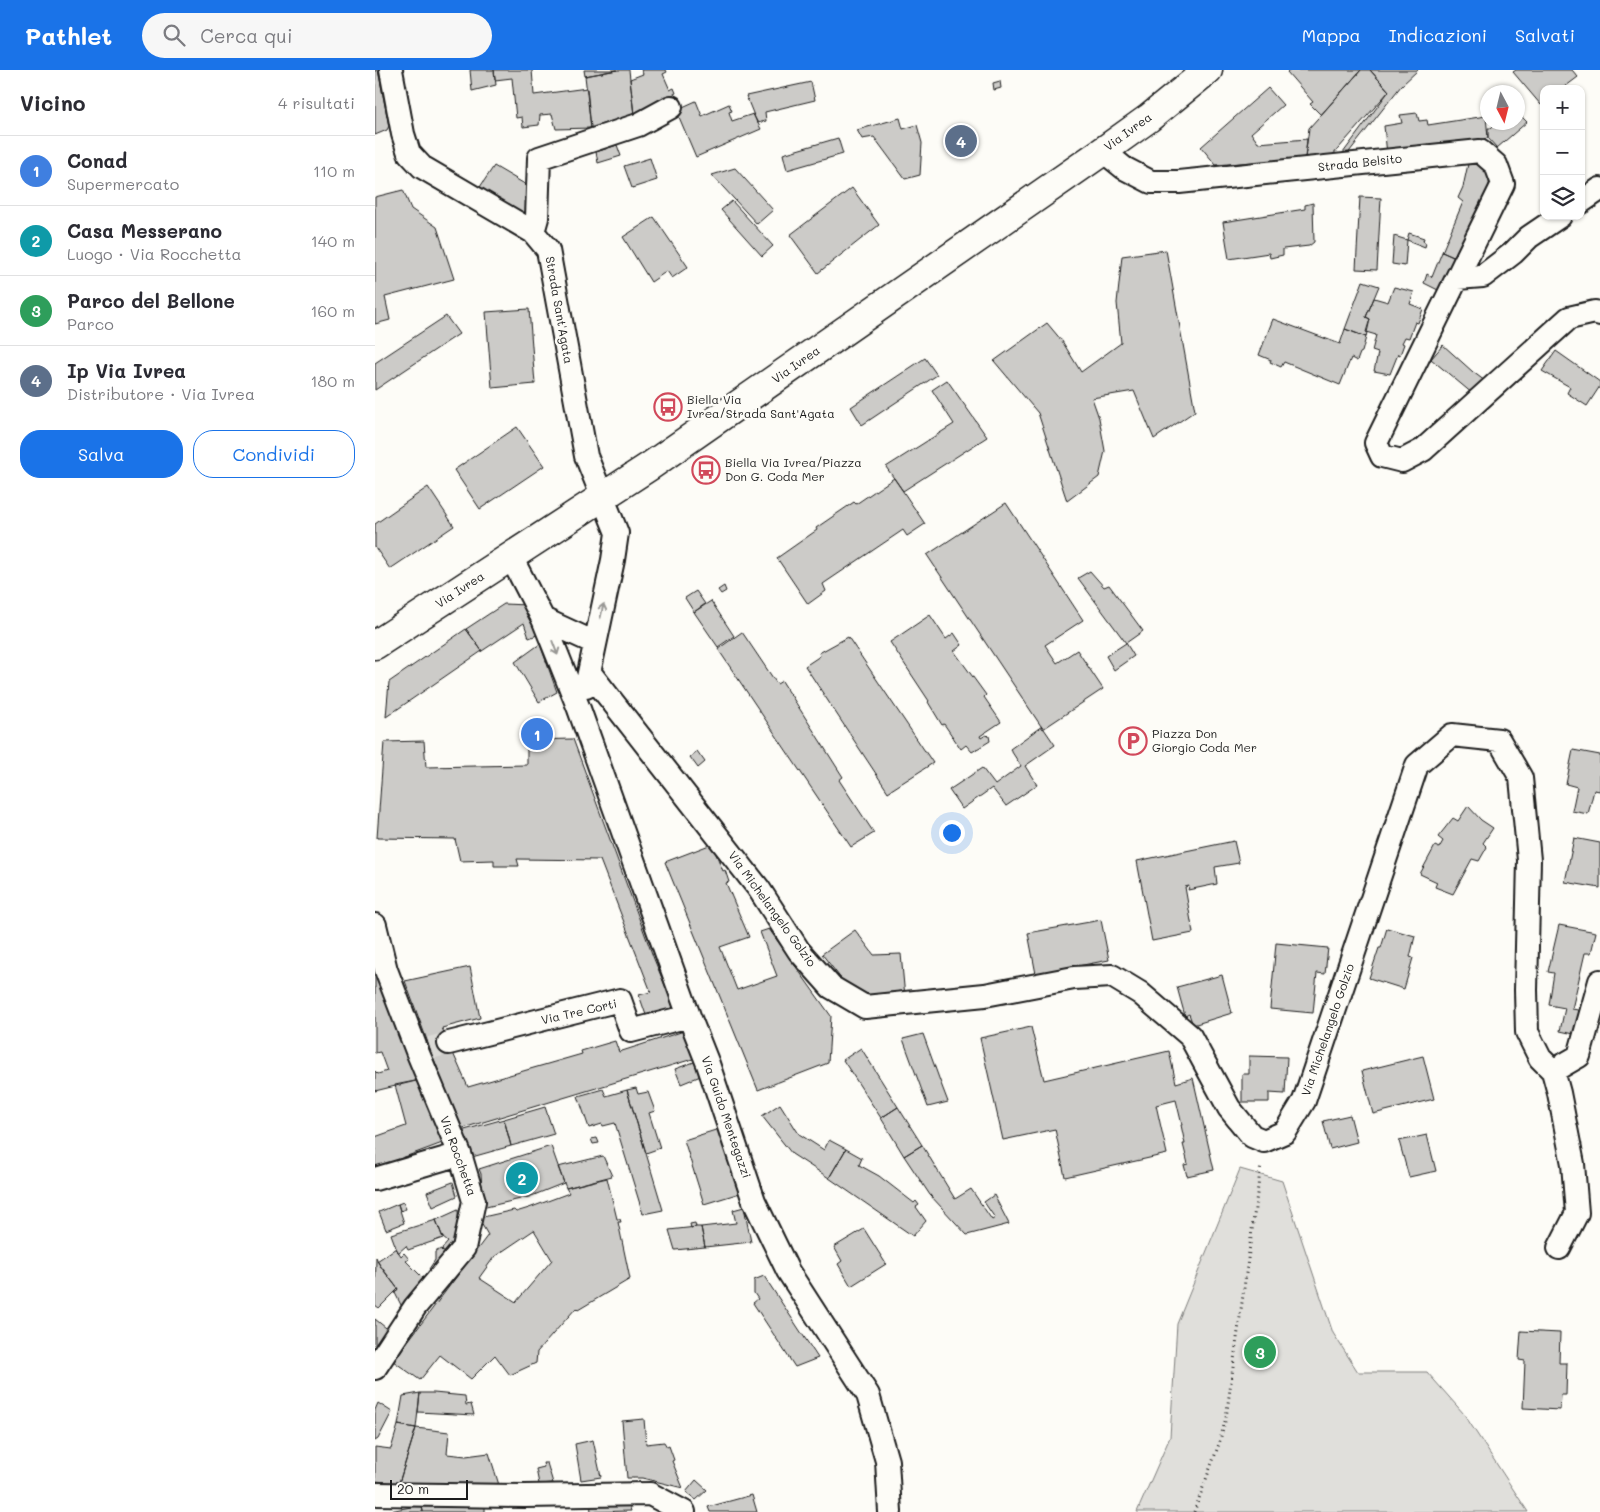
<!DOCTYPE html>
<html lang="it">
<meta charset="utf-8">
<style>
body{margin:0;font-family:Mali,sans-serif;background:#f7f7f7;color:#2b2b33}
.controls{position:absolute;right:15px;top:15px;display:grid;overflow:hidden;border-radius:10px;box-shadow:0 1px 4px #0004}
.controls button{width:45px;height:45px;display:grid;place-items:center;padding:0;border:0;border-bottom:1px solid #e1e1e2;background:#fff;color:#2b2b33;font:25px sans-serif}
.compass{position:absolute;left:1105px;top:15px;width:45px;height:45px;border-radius:50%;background:#fff;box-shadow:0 1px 4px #0004;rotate:173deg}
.scale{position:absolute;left:15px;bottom:12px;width:78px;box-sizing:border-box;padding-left:5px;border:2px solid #1c1c1c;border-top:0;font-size:14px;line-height:18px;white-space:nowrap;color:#1c1c1c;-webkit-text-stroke:4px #fdfcf7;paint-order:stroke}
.you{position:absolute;left:576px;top:762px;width:18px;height:18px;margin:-12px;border:4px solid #fff;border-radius:50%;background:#1a73e8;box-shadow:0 0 0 8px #1a73e833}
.badge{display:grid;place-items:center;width:32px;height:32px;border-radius:50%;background:#1a73e8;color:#fff;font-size:16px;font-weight:700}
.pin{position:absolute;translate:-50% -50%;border:2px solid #fff;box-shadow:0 1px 5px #0006}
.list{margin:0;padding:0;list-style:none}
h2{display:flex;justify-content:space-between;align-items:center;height:65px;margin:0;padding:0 20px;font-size:21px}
h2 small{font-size:16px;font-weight:400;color:#7c7c81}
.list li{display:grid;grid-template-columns:32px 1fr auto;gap:15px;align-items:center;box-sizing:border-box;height:70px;padding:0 20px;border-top:1px solid #e1e1e2}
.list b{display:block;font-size:19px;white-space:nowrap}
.list p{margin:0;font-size:16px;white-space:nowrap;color:#7c7c81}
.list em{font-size:16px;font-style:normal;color:#7c7c81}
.actions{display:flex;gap:10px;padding:15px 20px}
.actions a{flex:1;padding:11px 0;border:1px solid #1a73e8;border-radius:20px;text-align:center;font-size:18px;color:#1a73e8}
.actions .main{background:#1a73e8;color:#fff}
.icon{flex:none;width:28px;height:28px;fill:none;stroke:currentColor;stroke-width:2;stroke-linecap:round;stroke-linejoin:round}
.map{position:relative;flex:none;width:1225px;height:1442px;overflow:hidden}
header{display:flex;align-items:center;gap:30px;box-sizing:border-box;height:70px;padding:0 25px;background:#1a73e8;color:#fff}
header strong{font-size:24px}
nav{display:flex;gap:28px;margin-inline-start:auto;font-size:18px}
.search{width:350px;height:45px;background:#f7f7f7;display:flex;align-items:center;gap:12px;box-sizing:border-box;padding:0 18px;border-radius:28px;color:#7c7c81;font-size:19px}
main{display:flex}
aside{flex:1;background:#fff}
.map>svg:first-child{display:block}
.green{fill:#e0dfdb;stroke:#7e7e7c}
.building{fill:#cccbc8;stroke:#1c1c1c;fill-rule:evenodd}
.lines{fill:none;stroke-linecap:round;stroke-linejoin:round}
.minor-tunnel{stroke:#dbdad6;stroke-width:22;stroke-dasharray:22 11;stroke-linecap:butt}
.minor-casing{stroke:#1c1c1c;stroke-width:26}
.secondary-casing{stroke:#1c1c1c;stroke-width:31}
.path{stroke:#1c1c1c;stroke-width:3;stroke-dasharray:1 4;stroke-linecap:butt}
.minor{stroke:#fdfcf7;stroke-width:22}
.secondary{stroke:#fdfcf7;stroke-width:28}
.oneway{stroke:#989794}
.labels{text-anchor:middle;stroke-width:5;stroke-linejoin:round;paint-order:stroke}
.street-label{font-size:12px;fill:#1c1c1c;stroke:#fdfcf7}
.poi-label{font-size:12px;fill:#1c1c1c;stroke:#fdfcf7;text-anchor:start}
</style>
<header>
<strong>Pathlet</strong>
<div class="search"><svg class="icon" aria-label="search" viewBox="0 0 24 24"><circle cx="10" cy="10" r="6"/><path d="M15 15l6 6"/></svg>Cerca qui</div>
<nav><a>Mappa</a><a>Indicazioni</a><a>Salvati</a></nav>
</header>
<main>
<aside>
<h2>Vicino<small>4 risultati</small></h2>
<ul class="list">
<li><span class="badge" style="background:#3f7fe0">1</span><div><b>Conad</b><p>Supermercato</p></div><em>110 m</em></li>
<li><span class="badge" style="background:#0f9aa8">2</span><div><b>Casa Messerano</b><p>Luogo · Via Rocchetta</p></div><em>140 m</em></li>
<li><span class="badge" style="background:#2e9e5b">3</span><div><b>Parco del Bellone</b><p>Parco</p></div><em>160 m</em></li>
<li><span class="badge" style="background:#5c6f8a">4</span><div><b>Ip Via Ivrea</b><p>Distributore · Via Ivrea</p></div><em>180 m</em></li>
</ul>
<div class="actions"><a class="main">Salva</a><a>Condividi</a></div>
</aside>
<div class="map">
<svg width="1225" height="1442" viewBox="0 0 1225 1442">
<rect width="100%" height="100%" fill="#fdfcf7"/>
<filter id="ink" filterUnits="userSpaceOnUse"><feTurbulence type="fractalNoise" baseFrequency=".02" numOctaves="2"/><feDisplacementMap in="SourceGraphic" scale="10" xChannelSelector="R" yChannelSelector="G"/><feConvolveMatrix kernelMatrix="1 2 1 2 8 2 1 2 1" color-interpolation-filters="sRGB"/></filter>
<g filter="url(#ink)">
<path class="green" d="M865,1099L907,1111L958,1263L983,1302H1052L1089,1344L1153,1442H762L795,1367L802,1254Z"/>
<path class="building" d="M0,0H3L14,56L12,60L0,65Z
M95,0H119L121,15L97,21Z
M119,0H157L159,25L212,18L216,58L181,59L177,44L165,45L164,55L148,57L147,47L141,48L137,8L120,10Z
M209,0H242L210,6Z
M242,0H254L259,45L245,53L216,58L210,6Z
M266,0H291L292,2L288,4L295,20L299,18L301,23L297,25L298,26L259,45L255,9L268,4Z
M914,0H986L946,45L935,34L938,32L912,2Z
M986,0H995L1014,21L956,87L930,88L934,58Z
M995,0H1043L1026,16L967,91H962L1014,21Z
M1141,0H1197L1203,7L1187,19H1169V32L1166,35L1138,2Z
M625,11L626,18L619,20L618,13Z
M436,12L440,30L390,42L391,51L382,53L371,26Z
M893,18L908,35L876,63L883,73L932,69L930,88L841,95L826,77Z
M321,31L327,46L354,34L357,41L354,42L357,51L378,44L386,59L321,87L301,40Z
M1142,42L1152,52L1122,78L1113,68V58H1116L1122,52H1142Z
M1042,43L1044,51L1052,50L1053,55L1111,46L1113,68L1012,84L1009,56L1027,53L1025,45Z
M525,48L528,59L542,55L547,73L545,105L530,109L499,67L487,69L482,60Z
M463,68L468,84L412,100L408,84Z
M242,75L246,86L223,93L221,82Z
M275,88L282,110L257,118L249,96Z
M1108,93L1115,104L1113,126L1085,190L1067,182L1088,132L1083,128L1088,117L1093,94Z
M119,96L160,120L154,146H150L105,117Z
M360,98L398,140L382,154L337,105Z
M477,118L504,155L443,203L415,165Z
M28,120L36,139L62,157L79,209L10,227L15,250L0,254V127Z
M985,127L1006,128L1002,200L981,199Z
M357,131L398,176L387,186L346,140Z
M938,133L939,172L934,176L908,179V185L895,188L894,183L854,189L848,152L930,139V135Z
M279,147L313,197L297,208L292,201L276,212L248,167Z
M1034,163L1049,168L1048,171L1051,173L1050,177L1032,170Z
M1019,166L1032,170L1030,196L1017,194Z
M791,180L820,341L779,369L759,321L717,328L724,348L730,381L724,407L692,431L663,343L619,291L672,253L687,271L706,302L746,273L742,233L747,186Z
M1067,182L1085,190L1071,224L1049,213L1052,204L1057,207Z
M988,211L1004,216L991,247L995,249L991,267L970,259Z
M1019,217L1039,222L1035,234L1048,239L1043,253L1040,252L1034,268L1030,267L1027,273L1029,274L1025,285L1023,284L1015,304L999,301L1003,283L997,281L1001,265L991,262L995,249L991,247L999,228L1013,232Z
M154,239L160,314L117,318L111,242Z
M71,246L84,264L0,320V293Z
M898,249L965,274L970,259L991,267L987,282L985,283L982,291L976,288L965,315L909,292L906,297L895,292L896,290L884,285Z
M1068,275L1098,302L1114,314L1098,324L1056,289Z
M1181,281L1225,312V316L1212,336L1192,323L1195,317L1167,301Z
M550,288L562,305L487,355L476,337Z
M572,310L612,367L528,421L511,397L579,354L557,320Z
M142,357L169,396L105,439L79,400Z
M519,408L550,454L532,466L528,460L448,514L451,521L433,534L402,488L442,460L441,458L479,432L481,434Z
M53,417L79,456L15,499L0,477V454Z
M631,433L708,550L670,575L682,593L702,580L728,619L668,659L552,485Z
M715,501L729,517L734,515L768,561L751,573L703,508Z
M349,516L351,521L346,524L343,520Z
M321,521L330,534L319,542L310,528Z
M336,531L359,566L343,577L319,542Z
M129,534L152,535L162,565L154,568L149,553L107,581L91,559Z
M555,545L571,569L579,563L587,575L579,581L611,625L609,627L626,652L605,666L606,668L611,665L614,666L615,671L597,682L591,675L586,679L569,654L567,655L553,632L554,631L515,572Z
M91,559L107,581L11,647L14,612Z
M367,562L402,614L407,611L468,707L464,710L499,763L476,777L343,579Z
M473,567L558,693L513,722L430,596L445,586L444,583Z
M751,573L759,586L739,600L731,586Z
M165,574L182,622L164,632L140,592Z
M667,656L680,675L650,696L662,715L631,736L617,718L587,739L574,720L607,698L620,715L646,696L635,679Z
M198,669L279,889L299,937L272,948L264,925L276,922L225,790L142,789L144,796H119V790L85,791L80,769L2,768L9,672L49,671L51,697L152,695V670Z
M1198,680L1225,685V721L1219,720L1213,744L1197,741L1202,717L1191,714Z
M322,681L330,692L323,698L315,687Z
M1093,736L1106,750L1118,758L1108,773L1112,777L1104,791L1097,789L1078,824L1060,817L1062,812L1045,804L1060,776L1064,778L1068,771L1063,767L1078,748L1083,751Z
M1199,768L1225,773V818L1190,812Z
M859,771L864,793L840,797L842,814L813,820L814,816L810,817L818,863L777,871L762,791Z
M337,774L348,801L350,800L354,812L351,813L374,867L345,877L362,920L402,906L385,862L394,859L456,946L453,993L383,1020L290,792Z
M726,850L734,890L661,904L653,863Z
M1184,855L1221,862L1216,883H1210L1197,939L1209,941L1204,965L1185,961L1190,938L1174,935L1179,903L1173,902Z
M1012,858L1040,866L1035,887L1038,888L1029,919L994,908L1004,878H1006Z
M480,860L499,885L526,884L530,927L488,930L477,923L447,884Z
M901,873L953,878L950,904L942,903L938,943L895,939Z
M0,890L45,1010L0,1021V1001L3,1004L12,1001L5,982L0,983Z
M95,897L105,948L67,958L93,1017L207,984L206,981L240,971L244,982L309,961L321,988L85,1059L30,911Z
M847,905L857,943L818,955L814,944L810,946L802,917Z
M656,957L669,1010L794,981L801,1013L818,1008L839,1100L812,1106L809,1095L813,1094L808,1074H810L806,1055H807L801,1030L781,1035L792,1084L690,1107L680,1059L628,1070L605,968Z
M548,964L565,1011L573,1032L553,1037L528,969Z
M486,978L523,1037L506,1048L468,990Z
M874,986L912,987L910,1024L894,1023V1032H867V1004H874Z
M1048,986L1059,1029L998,1044L987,1001Z
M322,991L328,1005L306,1014L300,999Z
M45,1010L70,1072L0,1098V1067L31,1056L20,1015Z
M261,1018L263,1024L273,1022L280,1041L274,1043L285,1078L271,1083L252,1020Z
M228,1019L231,1026L252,1020L288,1140L268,1144L240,1053L228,1056L227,1054L214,1058L203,1026Z
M405,1034L424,1064L449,1080L454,1070L471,1079L454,1108L417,1084L387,1046Z
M170,1037L179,1064L136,1076L129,1049Z
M523,1037L547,1075L529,1086L506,1048Z
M975,1045L982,1072L955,1079L948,1051Z
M129,1049L136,1076L97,1087L86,1061Z
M347,1058L365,1123L329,1134L309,1070Z
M1052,1065L1061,1101L1034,1107L1024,1071Z
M222,1068L224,1073L218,1074L216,1069Z
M547,1075L580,1129L596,1119L617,1150L620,1148L609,1132L619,1125L634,1154L592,1165L555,1125L529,1086Z
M176,1076L189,1113L154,1127L111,1137L107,1120L106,1104L104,1099Z
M471,1079L487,1088L484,1095L504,1106L539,1133L541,1131L544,1135L541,1137L551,1151L538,1166L454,1108Z
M228,1086L237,1106L191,1118L183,1097Z
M232,1108L242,1149H245L246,1152H243L255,1209L203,1240L201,1238L162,1282L161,1293L135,1305L120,1285L96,1309L65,1285L45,1310L18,1291L113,1165L106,1153L108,1147L139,1140L141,1142L154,1138L194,1123L191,1118ZM159,1160L177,1190L141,1232L104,1208L119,1187Z
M78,1112L82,1126L58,1137L52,1122Z
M28,1132L31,1139L25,1141L23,1134Z
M23,1134L29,1153L11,1160L4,1142Z
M369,1137L376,1172L330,1177L326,1157L361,1153L358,1140Z
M83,1140L84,1160L73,1187L66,1180L73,1172L68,1168L61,1150Z
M61,1150L68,1168L33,1180L31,1176L23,1183L16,1164Z
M320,1153L321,1157L316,1158L315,1154Z
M321,1157H326L330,1177L300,1180L294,1160Z
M489,1159L511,1194L476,1216L463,1194L467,1191L459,1177Z
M21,1178L26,1186L29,1183L34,1189L31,1191L51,1211L29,1241L20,1223L23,1219L2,1191Z
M66,1179L73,1187L58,1203L54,1199L60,1190V1182Z
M1,1187L5,1196L23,1219L4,1238L0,1235Z
M389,1206L443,1288L420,1297L378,1233L383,1229L379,1223V1210Z
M0,1249L16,1262L0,1289Z
M1146,1261L1185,1263L1184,1293H1192L1191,1325H1186L1185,1340L1148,1338L1150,1291L1144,1290Z
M45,1323L41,1358L23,1355L28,1326Z
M45,1323H59L90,1326L91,1335L96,1334L99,1345L43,1342Z
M3,1333L17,1342L3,1369L0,1371V1340Z
M269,1349L271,1374L289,1372L292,1377L294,1376L299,1390L297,1391L308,1418L267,1408H252L247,1351Z
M23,1355L41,1358L24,1413L0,1411V1377L16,1379Z
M41,1358L74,1362L72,1384L91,1386L114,1383L124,1415L24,1413Z
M218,1370L226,1407L206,1410L200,1374Z
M168,1393H172L178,1413L164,1414L161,1399L169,1397Z
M321,1410L332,1420L321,1430L311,1422Z
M377,1425L382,1442H335L333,1437Z
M251,1426L256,1441L216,1442L215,1429Z
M47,1435L48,1442H9Z
M47,1435H110V1442H48Z"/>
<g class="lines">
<path class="minor-tunnel" d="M55,978L74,973"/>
<g class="minor-casing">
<path id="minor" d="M16,0L28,64L34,83L47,97L158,162L173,180L211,386L242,463L238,490L211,617
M728,81L749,98L776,112H804L1105,81L1121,95L1128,114L1001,373L1007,386L1027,391L1048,380L1194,248L1220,242L1225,244
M1206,132L1225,119
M158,162L162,148L164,88L263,55L296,37
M1082,208L1108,206L1138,183L1154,167L1185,146
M136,487L168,549L204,639L314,946L333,994L379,1131L413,1201L493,1325L512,1391L515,1442
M168,549L220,573
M215,603L384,819L424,881L456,917L490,937L610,925L699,908L737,906L765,923L815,966L854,1038L877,1066L889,1071L910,1062L929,1031L1042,695L1077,665L1124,670L1146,708L1154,790L1151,920L1152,962L1165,988L1178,1001L1204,986L1225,911
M0,855L11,900L42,981L85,1084L99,1131L89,1178L40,1237L0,1298
M74,973L245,930L256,961L314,946
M1178,1001L1184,1023L1198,1094L1202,1143L1184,1178
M0,1109L85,1084
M0,1424L150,1426L275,1424L309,1442"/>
</g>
<g class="secondary-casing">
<path id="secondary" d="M0,575L275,396L728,81L774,48L833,0"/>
</g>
<path class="path" d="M819,1442L844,1374L851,1348L886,1095"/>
<use href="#minor" class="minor"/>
<use href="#secondary" class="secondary"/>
</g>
<defs><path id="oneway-shaft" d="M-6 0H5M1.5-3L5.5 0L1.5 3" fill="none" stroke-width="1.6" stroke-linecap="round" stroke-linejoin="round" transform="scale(1.25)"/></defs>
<g class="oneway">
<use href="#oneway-shaft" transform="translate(227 541) rotate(-77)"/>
<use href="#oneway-shaft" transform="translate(180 578) rotate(69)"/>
</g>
</g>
<defs>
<g id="bus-ring" transform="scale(1.4375)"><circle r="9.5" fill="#fdfcf7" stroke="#d1495b" stroke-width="1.5"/><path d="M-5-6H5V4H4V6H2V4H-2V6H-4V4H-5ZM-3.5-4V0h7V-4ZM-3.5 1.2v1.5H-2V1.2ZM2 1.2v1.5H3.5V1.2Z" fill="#d1495b"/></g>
<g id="parking-ring" transform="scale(1.4375)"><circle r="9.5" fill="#fdfcf7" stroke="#d1495b" stroke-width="1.5"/><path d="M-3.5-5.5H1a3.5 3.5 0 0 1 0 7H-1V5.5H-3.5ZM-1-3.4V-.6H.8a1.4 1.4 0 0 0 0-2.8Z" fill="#d1495b"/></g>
</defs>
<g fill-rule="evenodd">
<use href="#bus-ring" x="293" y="337"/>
<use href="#bus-ring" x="331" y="400"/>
<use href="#parking-ring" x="758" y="671"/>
</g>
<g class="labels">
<g class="street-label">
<text transform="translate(753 62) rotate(-36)" y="4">Via Ivrea</text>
<text transform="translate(985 93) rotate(-6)" y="4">Strada Belsito</text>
<text transform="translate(184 240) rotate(80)" y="4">Strada Sant'Agata</text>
<text transform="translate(421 295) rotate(-35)" y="4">Via Ivrea</text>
<text transform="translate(85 520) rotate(-33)" y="4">Via Ivrea</text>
<text transform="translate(397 839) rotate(54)" y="4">Via Michelangelo Golzio</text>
<text transform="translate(204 942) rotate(-13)" y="4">Via Tre Corti</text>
<text transform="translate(953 960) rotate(-71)" y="4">Via Michelangelo Golzio</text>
<text transform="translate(351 1047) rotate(71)" y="4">Via Guido Mentegazzi</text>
<text transform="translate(83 1086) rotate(70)" y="4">Via Rocchetta</text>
</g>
<g class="poi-label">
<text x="312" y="334">Biella Via<tspan x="312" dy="14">Ivrea/Strada Sant'Agata</tspan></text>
<text x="350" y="397">Biella Via Ivrea/Piazza<tspan x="350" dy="14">Don G. Coda Mer</tspan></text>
<text x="777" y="668">Piazza Don<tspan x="777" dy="14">Giorgio Coda Mer</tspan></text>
</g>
</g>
</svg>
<div class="controls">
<button>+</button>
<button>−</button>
<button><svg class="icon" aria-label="layers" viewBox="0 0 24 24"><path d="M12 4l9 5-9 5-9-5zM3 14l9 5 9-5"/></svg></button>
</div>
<svg class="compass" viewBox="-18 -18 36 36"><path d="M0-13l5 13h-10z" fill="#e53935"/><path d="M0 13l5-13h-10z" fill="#7c7c81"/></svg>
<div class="scale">20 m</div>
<div class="you"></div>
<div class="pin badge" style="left:162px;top:664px;background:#3f7fe0">1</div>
<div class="pin badge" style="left:147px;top:1108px;background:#0f9aa8">2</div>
<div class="pin badge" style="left:885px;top:1282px;background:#2e9e5b">3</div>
<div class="pin badge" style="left:586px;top:71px;background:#5c6f8a">4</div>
</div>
</main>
